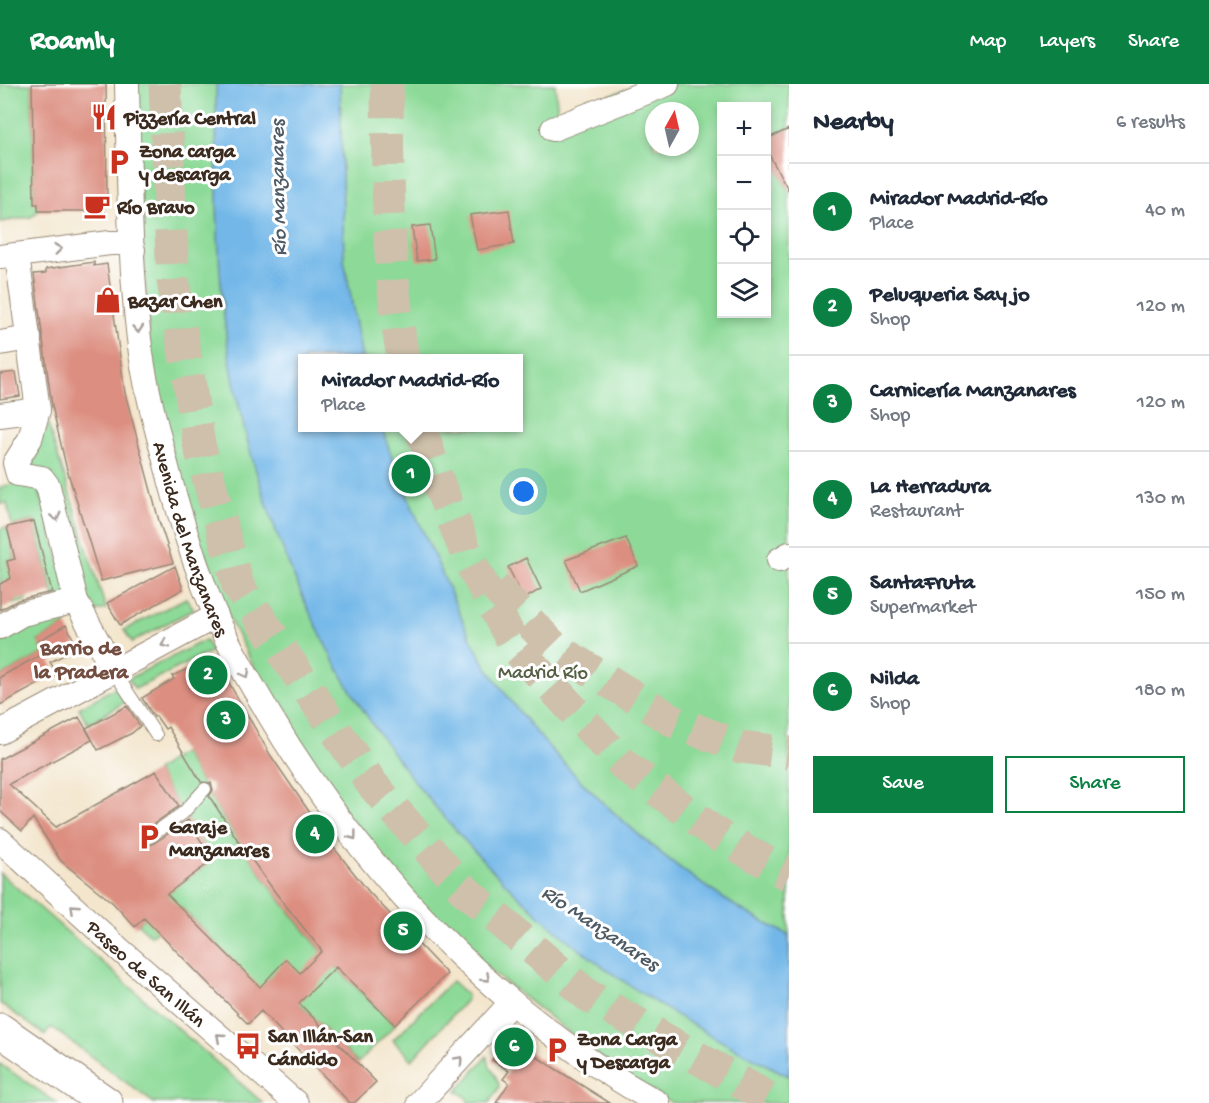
<!DOCTYPE html>
<meta charset="utf-8">
<style>
body{margin:0;font-family:"Gochi Hand",sans-serif;background:#f6f6f7;color:#1f2937}
.controls{position:absolute;right:18px;top:18px;display:grid;overflow:hidden;border-radius:0px;box-shadow:0 3px 9px #0003}
.controls button{width:54px;height:54px;display:grid;place-items:center;padding:0;border:0;border-bottom:2px solid #e0e1e3;background:#fff;color:#1f2937;font:30px sans-serif}
.compass{position:absolute;left:645px;top:18px;width:54px;height:54px;border-radius:50%;background:#fff;box-shadow:0 3px 9px #0003;rotate:8deg}
.you{position:absolute;left:524px;top:408px;width:21px;height:21px;margin:-15px;border:4px solid #fff;border-radius:50%;background:#1a73e8;box-shadow:0 0 0 9px #1a73e833}
.badge{display:grid;place-items:center;width:39px;height:39px;border-radius:50%;background:#0b8043;color:#fff;font-size:20px;font-weight:700}
.pin{position:absolute;translate:-50% -50%;border:3px solid #fff;box-shadow:0 2px 6px #0006}
.popup{position:absolute;left:298px;top:270px;width:225px;height:78px;box-sizing:border-box;display:grid;place-content:center;border-radius:0px;background:#fff;filter:drop-shadow(0 2px 4px #0005);font-size:20px;white-space:nowrap;color:#747a83}
.popup b{font-size:22px;color:#1f2937}
.popup::after{content:'';position:absolute;left:50%;top:100%;margin-left:-12px;border:12px solid transparent;border-top-color:#fff}
.list{margin:0;padding:0;list-style:none}
h2{display:flex;justify-content:space-between;align-items:center;height:78px;margin:0;padding:0 24px;font-size:26px}
h2 small{font-size:20px;font-weight:400;color:#747a83}
.list li{display:grid;grid-template-columns:39px 1fr auto;gap:18px;align-items:center;box-sizing:border-box;height:96px;padding:0 24px;border-top:2px solid #e0e1e3}
.list b{display:block;font-size:22px;white-space:nowrap}
.list p{margin:0;font-size:20px;white-space:nowrap;color:#747a83}
.list em{font-size:20px;font-style:normal;color:#747a83}
.actions{display:flex;gap:12px;padding:18px 24px}
.actions a{flex:1;padding:14px 0;border:2px solid #0b8043;border-radius:0px;text-align:center;font-size:21px;color:#0b8043}
.actions .main{background:#0b8043;color:#fff}
.icon{flex:none;width:33px;height:33px;fill:none;stroke:currentColor;stroke-width:2;stroke-linecap:round;stroke-linejoin:round}
.map{position:relative;flex:none;width:789px;height:1019px;overflow:hidden}
header{display:flex;align-items:center;gap:36px;box-sizing:border-box;height:84px;padding:0 30px;background:#0b8043;color:#fff}
header strong{font-size:28px}
nav{display:flex;gap:33px;margin-inline-start:auto;font-size:21px}
main{display:flex}
aside{flex:1;background:#fff}
.map>svg:first-child{display:block}
.green{fill:#8dda98;stroke:#64825b;stroke-width:1.5;fill-rule:evenodd}
.water{fill:#72b7e8;stroke:#567083;stroke-width:1.5}
.building{fill:#dc8e80}
.lines{fill:none;stroke-linecap:round;stroke-linejoin:round}
.highway-tunnel{stroke:#cec0aa;stroke-width:33;stroke-dasharray:33 16;stroke-linecap:butt}
.lane-casing{stroke:#978876;stroke-width:14}
.street-casing{stroke:#978876;stroke-width:26}
.secondary-casing{stroke:#978876;stroke-width:35}
.lane{stroke:#fff;stroke-width:12}
.street{stroke:#fff;stroke-width:24}
.secondary{stroke:#fff;stroke-width:33}
.oneway{stroke:#a79f9a}
.labels{text-anchor:middle;stroke-width:6;stroke-linejoin:round;paint-order:stroke}
.poi-label{font-size:20px;font-weight:bold;fill:#3b2a1e;stroke:#fff;text-anchor:start}
.street-label{font-size:20px;fill:#3b2a1e;stroke:#fff}
.park-label{font-size:20px;fill:#545f43;stroke:#fff}
.water-label{font-size:21px;font-style:italic;fill:#4e5b65;stroke:#fff}
.neighbourhood-label{font-size:21px;font-weight:bold;fill:#734d40;stroke:#fff}
</style>
<header>
<strong>Roamly</strong>
<nav><a>Map</a><a>Layers</a><a>Share</a></nav>
</header>
<main>
<div class="map">
<svg width="789" height="1019" viewBox="0 0 789 1019">
<rect width="100%" height="100%" fill="#fff"/>
<filter id="ink" filterUnits="userSpaceOnUse"><feTurbulence type="fractalNoise" baseFrequency=".0167" numOctaves="2"/><feDisplacementMap in="SourceGraphic" scale="12" xChannelSelector="R" yChannelSelector="G"/><feConvolveMatrix kernelMatrix="1 2 1 2 8 2 1 2 1" color-interpolation-filters="sRGB"/></filter>
<filter id="wash" filterUnits="userSpaceOnUse"><feTurbulence type="fractalNoise" baseFrequency=".008" numOctaves="4" result="noise"/><feDisplacementMap in="SourceGraphic" scale="24" xChannelSelector="R" yChannelSelector="G"/><feGaussianBlur stdDeviation="1.35" result="paint"/><feColorMatrix in="noise" values="0 0 0 0 0 0 0 0 0 0 0 0 0 0 0 0 0 1.4 0 .05"/><feComposite in="paint" operator="in"/></filter>
<g filter="url(#wash)">
<rect width="100%" height="100%" fill="#f3e6cd"/>
<path class="green" d="M0,0H32L34,119L38,120V127L31,133L0,138Z
M134,0H555L558,31L639,0H789V45L767,55L766,22H722V230H766L767,65L789,107V1019H672L617,986L468,869L375,774L276,627L226,528L176,389L149,266ZM654,27H690V63H654ZM303,274H519V344H303Z
M45,331L106,525L89,529L72,477L23,377Z
M37,398L70,513L55,516L34,437L12,442L7,419L0,420V403L17,399Z
M7,443L15,475L7,477L10,487L18,485L26,517L13,520L0,500V445Z
M186,514L194,525L132,558L124,546Z
M69,536L66,541L38,557L44,569L0,593V558L25,544Z
M205,556L212,567L135,605L128,595Z
M116,603L125,618L88,640L79,624Z
M183,668C223,738 269,805 321,866C344,893 370,917 395,941L358,979L284,904L272,917L181,823L151,852L138,840L170,807L213,776L156,687Z
M0,789L263,1019H154L51,943L45,951L0,919Z
M452,897L466,910L467,915L412,976L393,956Z
M487,972C488,985 499,992 499,1004L489,1019H469L466,1013L457,1007Z
M0,980L57,1019H0Z"/>
<path class="water" d="M216,0H340L344,175L362,274H303V344H382C397,392 418,436 439,482C454,516 468,554 488,585C556,686 678,799 789,851V992C727,962 665,927 609,887C504,814 382,674 325,560C278,467 242,361 227,257C215,172 217,86 216,0Z"/>
<g id="blocks">
<path class="building" d="M32,0H106L107,118L104,119V127H38V120H34Z
M789,45V107L766,65V55Z
M509,126L514,160L477,166L470,131Z
M430,141L435,175L417,177L412,143Z
M94,178V182L107,180L125,309L159,437L173,479L101,497L66,382L52,322L34,190L46,189V185Z
M16,288L20,312L0,315V290Z
M34,437L52,508L18,516L0,526V500L11,494L7,477L15,475L7,443Z
M626,454L638,482L580,507L566,476Z
M526,474L541,505L524,515L508,483Z
M175,482L183,505L120,541L107,519Z
M66,541L78,564L50,578L57,590L0,621V593L44,569L38,557Z
M214,573L271,672L334,764L369,808L447,890L395,941L336,883L299,919L376,998L354,1019H350L261,927L248,940L144,834L135,843L113,819L61,777L33,734L22,747L0,727V675L79,633L92,656L9,700L56,743L156,687L179,722L144,747L142,757L146,761L153,760L188,736L213,776L167,810L260,903L286,875L300,889L322,867L275,808L239,758L209,712L213,706L211,699L201,698L168,643L165,645L156,632L154,633L142,614L174,595L172,592Z
M127,622L140,642L132,649L98,666L86,644Z
M507,954L559,987L610,1019H496L509,999L503,995L509,987L492,976Z"/>
</g>
</g>
<g filter="url(#ink)">
<use href="#blocks" fill-opacity="0" stroke="#978876" stroke-width="1.5"/>
<g class="lines">
<path class="highway-tunnel" d="M165,0L173,196L199,360L238,502L372,700L463,805L587,911L777,1019
M387,0C388,92 387,183 403,274
M421,344L437,395L469,476L516,564L625,682L718,751L789,791
M495,503L556,565L675,638L741,663L789,669"/>
<g class="lane-casing">
<path id="lane" d="M113,586L156,651
M149,753L183,729L205,705"/>
</g>
<g class="street-casing">
<g id="street">
<path id="s1" d="M127,0C129,85 129,171 139,255C144,297 155,339 166,380C179,431 195,482 215,530C230,566 251,599 270,632C364,789 497,929 658,1019"/>
<path d="M553,45L667,0"/>
<path d="M17,171L38,326L30,355L15,379L18,390L42,394L48,402L76,517L113,586"/>
<path d="M0,173L110,159H123L133,166"/>
<path d="M0,259L29,254"/>
<path d="M0,331L38,326"/>
<path d="M779,476L789,470"/>
<path d="M0,543L22,530L76,517"/>
<path d="M0,648L216,532"/>
<path id="s2" d="M0,756L119,865L296,1019"/>
<path d="M419,1019L512,918"/>
</g>
</g>
<g class="secondary-casing">
<path id="secondary" d="M0,946L106,1019"/>
</g>
<use href="#lane" class="lane"/>
<use href="#street" class="street"/>
<use href="#secondary" class="secondary"/>
</g>
<defs><path id="oneway-chevron" d="M-2-3.5L2.5 0L-2 3.5" fill="none" stroke-width="1.6" stroke-linecap="round" stroke-linejoin="round" transform="scale(1.5)"/></defs>
<g class="oneway">
<use href="#oneway-chevron" transform="translate(58 165) rotate(-7)"/>
<use href="#oneway-chevron" transform="translate(138 245) rotate(86)"/>
<use href="#oneway-chevron" transform="translate(56 433) rotate(76)"/>
<use href="#oneway-chevron" transform="translate(165 560) rotate(154)"/>
<use href="#oneway-chevron" transform="translate(246 590) rotate(62)"/>
<use href="#oneway-chevron" transform="translate(353 752) rotate(53)"/>
<use href="#oneway-chevron" transform="translate(74 824) rotate(-137)"/>
<use href="#oneway-chevron" transform="translate(486 894) rotate(43)"/>
<use href="#oneway-chevron" transform="translate(220 953) rotate(-139)"/>
<use href="#oneway-chevron" transform="translate(459 976) rotate(-47)"/>
</g>
</g>
<defs>
<g id="restaurant-bare" transform="scale(2.07)"><path d="M-5-6h1v4h1v-4h1v4h1v-4h1v5L-1.5 .5V6h-2V.5L-5-1ZM5-6V6H3V1.5H1.5Q1.5-4 5-6Z" fill="#c8321e" stroke="#fff" stroke-width="2.5" paint-order="stroke"/></g>
<g id="parking-bare" transform="scale(2.07)"><path d="M-3.5-5.5H1a3.5 3.5 0 0 1 0 7H-1V5.5H-3.5ZM-1-3.4V-.6H.8a1.4 1.4 0 0 0 0-2.8Z" fill="#c8321e" stroke="#fff" stroke-width="2.5" paint-order="stroke"/></g>
<g id="cafe-bare" transform="scale(2.07)"><path d="M-5.5-4.5H6V0H3Q3 3.5 0 3.5H-2.5Q-5.5 3.5-5.5 0ZM3-3.2v2h1.7v-2ZM-6 4.5H4V6H-6Z" fill="#c8321e" stroke="#fff" stroke-width="2.5" paint-order="stroke"/></g>
<g id="shop-bare" transform="scale(2.07)"><path d="M-5-2.5h2.3a2.7 3.5 0 0 1 5.4 0H5L5.5 6h-11ZM-1.5-2.5h3a1.5 2.3 0 0 0-3 0Z" fill="#c8321e" stroke="#fff" stroke-width="2.5" paint-order="stroke"/></g>
<g id="bus-bare" transform="scale(2.07)"><path d="M-5-6H5V4H4V6H2V4H-2V6H-4V4H-5ZM-3.5-4V0h7V-4ZM-3.5 1.2v1.5H-2V1.2ZM2 1.2v1.5H3.5V1.2Z" fill="#c8321e" stroke="#fff" stroke-width="2.5" paint-order="stroke"/></g>
</defs>
<g fill-rule="evenodd">
<use href="#restaurant-bare" x="104" y="33"/>
<use href="#parking-bare" x="119" y="78"/>
<use href="#cafe-bare" x="97" y="122"/>
<use href="#shop-bare" x="108" y="216"/>
<use href="#parking-bare" x="149" y="753"/>
<use href="#bus-bare" x="248" y="962"/>
<use href="#parking-bare" x="557" y="966"/>
</g>
<g class="labels">
<g class="poi-label">
<text x="124" y="40">Pizzería Central</text>
<text x="139" y="73">Zona carga<tspan x="139" dy="23">y descarga</tspan></text>
<text x="117" y="129">Río Bravo</text>
<text x="128" y="223">Bazar Chen</text>
<text x="169" y="749">Garaje<tspan x="169" dy="23">Manzanares</tspan></text>
<text x="268" y="958">San Illán-San<tspan x="268" dy="23">Cándido</tspan></text>
<text x="577" y="961">Zona Carga<tspan x="577" dy="23">y Descarga</tspan></text>
</g>
<g class="street-label">
<text dy="7" stroke="none"><textPath href="#s1" startOffset="462">Avenida del Manzanares</textPath></text>
<text dy="7" stroke="none"><textPath href="#s2" startOffset="198">Paseo de San Illán</textPath></text>
</g>
<g class="park-label">
<text x="543" y="594">Madrid Río</text>
</g>
<g class="water-label">
<text transform="translate(277 104) rotate(-91)" y="7">Río Manzanares</text>
<text transform="translate(601 843) rotate(34)" y="7">Río Manzanares</text>
</g>
<g class="neighbourhood-label">
<text x="81" y="570">Barrio de<tspan x="81" dy="24">la Pradera</tspan></text>
</g>
</g>
</svg>
<div class="controls">
<button>+</button>
<button>−</button>
<button><svg class="icon" aria-label="locate" viewBox="0 0 24 24"><circle cx="12" cy="12" r="6"/><path d="M12 2v4M12 18v4M2 12h4M18 12h4"/></svg></button>
<button><svg class="icon" aria-label="layers" viewBox="0 0 24 24"><path d="M12 4l9 5-9 5-9-5zM3 14l9 5 9-5"/></svg></button>
</div>
<svg class="compass" viewBox="-18 -18 36 36"><path d="M0-13l5 13h-10z" fill="#e53935"/><path d="M0 13l5-13h-10z" fill="#747a83"/></svg>
<div class="you"></div>
<div class="pin badge" style="left:411px;top:390px">1</div>
<div class="popup"><b>Mirador Madrid-Río</b>Place</div>
<div class="pin badge" style="left:208px;top:591px">2</div>
<div class="pin badge" style="left:226px;top:636px">3</div>
<div class="pin badge" style="left:315px;top:750px">4</div>
<div class="pin badge" style="left:403px;top:847px">5</div>
<div class="pin badge" style="left:514px;top:963px">6</div>
</div>
<aside>
<h2>Nearby<small>6 results</small></h2>
<ul class="list">
<li><span class="badge">1</span><div><b>Mirador Madrid-Río</b><p>Place</p></div><em>40 m</em></li>
<li><span class="badge">2</span><div><b>Peluqueria Say jo</b><p>Shop</p></div><em>120 m</em></li>
<li><span class="badge">3</span><div><b>Carnicería Manzanares</b><p>Shop</p></div><em>120 m</em></li>
<li><span class="badge">4</span><div><b>La Herradura</b><p>Restaurant</p></div><em>130 m</em></li>
<li><span class="badge">5</span><div><b>SantaFruta</b><p>Supermarket</p></div><em>150 m</em></li>
<li><span class="badge">6</span><div><b>Nilda</b><p>Shop</p></div><em>180 m</em></li>
</ul>
<div class="actions"><a class="main">Save</a><a>Share</a></div>
</aside>
</main>
